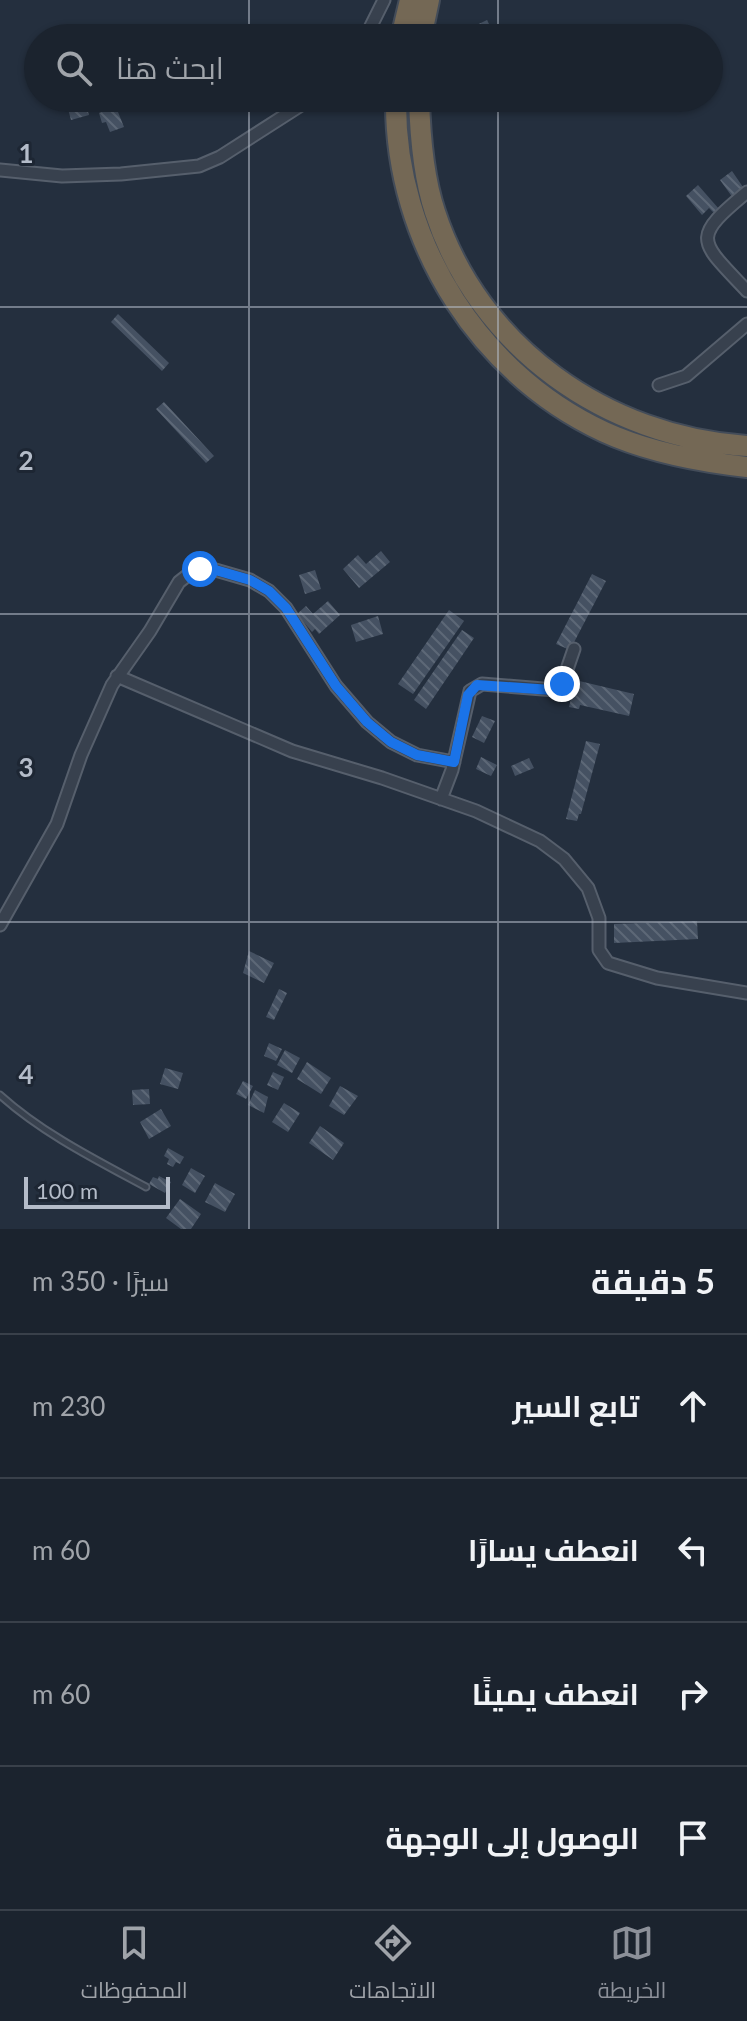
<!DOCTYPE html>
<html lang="ar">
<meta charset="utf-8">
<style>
body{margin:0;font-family:Lato,Cairo,sans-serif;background:#282f3a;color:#f1f3f6;direction:rtl}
.scale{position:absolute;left:24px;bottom:20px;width:146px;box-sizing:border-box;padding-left:8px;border:4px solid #b4bcc9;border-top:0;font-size:22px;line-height:28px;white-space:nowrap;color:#b4bcc9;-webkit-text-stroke:6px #1d2633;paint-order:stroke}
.stop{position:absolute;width:24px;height:24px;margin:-18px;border:6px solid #1a73e8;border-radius:50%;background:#fff}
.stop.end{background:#1a73e8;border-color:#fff;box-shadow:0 2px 8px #0008}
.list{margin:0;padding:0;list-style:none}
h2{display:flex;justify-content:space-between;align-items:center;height:104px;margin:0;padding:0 32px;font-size:34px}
h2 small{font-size:26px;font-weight:400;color:#a0a4aa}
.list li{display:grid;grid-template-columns:52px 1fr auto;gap:24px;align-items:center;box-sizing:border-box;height:144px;padding:0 32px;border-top:2px solid #39404a}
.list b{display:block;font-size:30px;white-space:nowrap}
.list em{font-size:26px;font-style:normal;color:#a0a4aa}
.icon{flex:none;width:44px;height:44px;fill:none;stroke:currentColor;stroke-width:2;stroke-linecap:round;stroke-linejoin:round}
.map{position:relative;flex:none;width:747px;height:1229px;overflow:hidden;direction:ltr}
.search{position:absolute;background:#1b232e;box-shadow:0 2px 6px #0004;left:24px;right:24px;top:24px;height:88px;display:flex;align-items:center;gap:20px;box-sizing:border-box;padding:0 28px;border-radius:44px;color:#a0a4aa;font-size:30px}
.sheet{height:680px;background:#1b232e}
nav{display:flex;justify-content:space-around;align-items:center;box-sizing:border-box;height:112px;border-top:2px solid #39404a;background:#1b232e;font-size:22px;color:#a0a4aa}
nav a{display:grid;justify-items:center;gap:4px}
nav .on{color:#8c9099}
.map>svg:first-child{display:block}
.building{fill:url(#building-back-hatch)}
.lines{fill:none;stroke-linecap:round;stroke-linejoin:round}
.lane-casing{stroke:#565f6c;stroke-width:9}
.street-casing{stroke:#565f6c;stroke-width:15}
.highway-casing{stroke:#434c59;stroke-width:24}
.lane{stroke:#38414e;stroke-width:5}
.street{stroke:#38414e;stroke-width:11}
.highway{stroke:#746855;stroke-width:20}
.route{stroke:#1a73e8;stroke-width:10}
.grid{fill:none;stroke:#b4bcc9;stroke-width:2;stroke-opacity:0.55}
.grid-label{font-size:26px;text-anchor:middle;font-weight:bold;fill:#b4bcc9;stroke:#1d2633;stroke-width:6;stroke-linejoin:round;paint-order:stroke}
</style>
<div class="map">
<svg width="747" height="1229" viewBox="0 0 747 1229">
<defs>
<pattern id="building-back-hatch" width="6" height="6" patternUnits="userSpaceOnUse" patternTransform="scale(2)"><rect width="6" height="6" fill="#455162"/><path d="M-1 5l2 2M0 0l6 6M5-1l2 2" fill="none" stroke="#5d6877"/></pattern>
</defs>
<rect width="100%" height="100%" fill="#242f3e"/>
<path class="building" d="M487,20L493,32L479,38H455L454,36Z
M65,98H84L89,115L71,120Z
M116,107L124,127L110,132L106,122L102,123L99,113Z
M732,171L745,190L733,198L720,180Z
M698,185L719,209L714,213L709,208L702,215L686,196Z
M118,314L169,363L162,371L111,322Z
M164,402L214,456L206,463L156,409Z
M381,551L390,562L359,588L343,569L358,555L366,564Z
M315,570L321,589L305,594L299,575Z
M592,574L606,581L570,650L556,644Z
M328,601L340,615L319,634L315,629L312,632L297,614L306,606L313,614Z
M449,610L464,621L413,694L398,684Z
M378,616L383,634L356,642L351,625Z
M462,630L474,638L426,709L414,700Z
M575,680L634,694L629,716L580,705L579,709L569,707Z
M482,716L495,721L484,743L472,737Z
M586,741L600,744L581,814H579L577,821L566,819Z
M481,757L497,765L491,776L476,769Z
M529,758L534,768L515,776L511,766Z
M697,921L698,939L614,943V924Z
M249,951L274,963L264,983L243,973Z
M279,989L287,993L274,1020L266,1017Z
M269,1043L282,1049L276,1061L264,1056Z
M285,1050L300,1058L292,1073L277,1065Z
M307,1062L331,1078L321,1094L297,1079Z
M165,1068L183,1073L178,1089L160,1084Z
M273,1072L284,1077L278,1090L267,1085Z
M243,1081L253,1086L246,1099L236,1094Z
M340,1086L358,1096L344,1115L329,1106Z
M149,1089L150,1104L133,1105L132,1090Z
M255,1090L268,1097L264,1113L248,1105Z
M284,1103L300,1113L288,1132L272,1122Z
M161,1109L171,1126L149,1139L140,1122Z
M320,1126L344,1143L333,1160L309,1143Z
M168,1148L184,1157L180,1164L176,1162L173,1167L167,1164L169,1159L164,1156Z
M191,1168L205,1176L195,1193L182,1185Z
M159,1176L171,1182L165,1193L149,1184L153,1177L158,1179Z
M215,1183L235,1194L225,1212L205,1202Z
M180,1199L201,1214L191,1229H181L166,1218Z"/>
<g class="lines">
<g class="lane-casing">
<path id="lane" d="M0,1095C42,1133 96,1160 146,1187"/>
</g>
<g class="street-casing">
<path id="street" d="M365,38L384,0
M0,170L62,176L121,174L199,166L220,157L312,98
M747,192C690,239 699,240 747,291
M659,385L686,376L747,324
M117,676L292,751L382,778L476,811L540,841L564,859L588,888L599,918V950L608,963L657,978L747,993
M441,799L452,770L470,691L482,684L555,690L562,684L574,649
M0,925L57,824L81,755L112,685L150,631L179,582L193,571L212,569L250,580L269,591L286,608L336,686L367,722L391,742L417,755L454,762"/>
</g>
<g class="highway-casing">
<path id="highway" d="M401,38L410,0
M421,38L429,0
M396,98C394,243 482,381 616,437C658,454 702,462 747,467
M419,98C420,136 423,176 435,212C479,348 607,437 747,446"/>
</g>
<use href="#lane" class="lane"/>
<use href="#street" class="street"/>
<use href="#highway" class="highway"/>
</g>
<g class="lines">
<path class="route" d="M200,569H212L250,580L269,591L286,608L336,686L367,722L391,742L417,755L454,762L468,695L477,685L552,690L562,684"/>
</g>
<path class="grid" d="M249,0V38M498,0V38M249,98V1229M498,98V1229M0,307H747M0,614H747M0,922H747"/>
<g class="grid-label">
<text x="26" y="163">1</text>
<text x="26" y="470">2</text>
<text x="26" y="777">3</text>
<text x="26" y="1084">4</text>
</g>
</svg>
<div class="scale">100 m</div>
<div class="stop" style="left:200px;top:569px"></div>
<div class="stop end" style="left:562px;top:684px"></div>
<div class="search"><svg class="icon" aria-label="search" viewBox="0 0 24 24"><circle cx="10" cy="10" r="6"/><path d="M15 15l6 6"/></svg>ابحث هنا</div>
</div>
<section class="sheet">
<h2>5 دقيقة<small>سيرًا · 350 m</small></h2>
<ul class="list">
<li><svg class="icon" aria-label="ahead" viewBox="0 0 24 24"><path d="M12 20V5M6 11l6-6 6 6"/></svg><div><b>تابع السير</b></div><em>230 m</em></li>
<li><svg class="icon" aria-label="left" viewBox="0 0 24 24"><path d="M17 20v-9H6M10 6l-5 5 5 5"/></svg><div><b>انعطف يسارًا</b></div><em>60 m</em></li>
<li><svg class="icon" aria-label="right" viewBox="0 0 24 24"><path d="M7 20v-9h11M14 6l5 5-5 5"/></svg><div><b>انعطف يمينًا</b></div><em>60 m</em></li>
<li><svg class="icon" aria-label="arrive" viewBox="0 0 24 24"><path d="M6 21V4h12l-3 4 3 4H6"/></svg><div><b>الوصول إلى الوجهة</b></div></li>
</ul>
</section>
<nav>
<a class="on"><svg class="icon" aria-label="map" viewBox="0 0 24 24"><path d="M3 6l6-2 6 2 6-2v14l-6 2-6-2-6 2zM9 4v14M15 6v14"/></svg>الخريطة</a>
<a><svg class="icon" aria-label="directions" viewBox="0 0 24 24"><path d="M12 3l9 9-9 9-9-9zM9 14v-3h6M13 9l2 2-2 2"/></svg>الاتجاهات</a>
<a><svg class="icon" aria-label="saved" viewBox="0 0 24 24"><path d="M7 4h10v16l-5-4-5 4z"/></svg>المحفوظات</a>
</nav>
